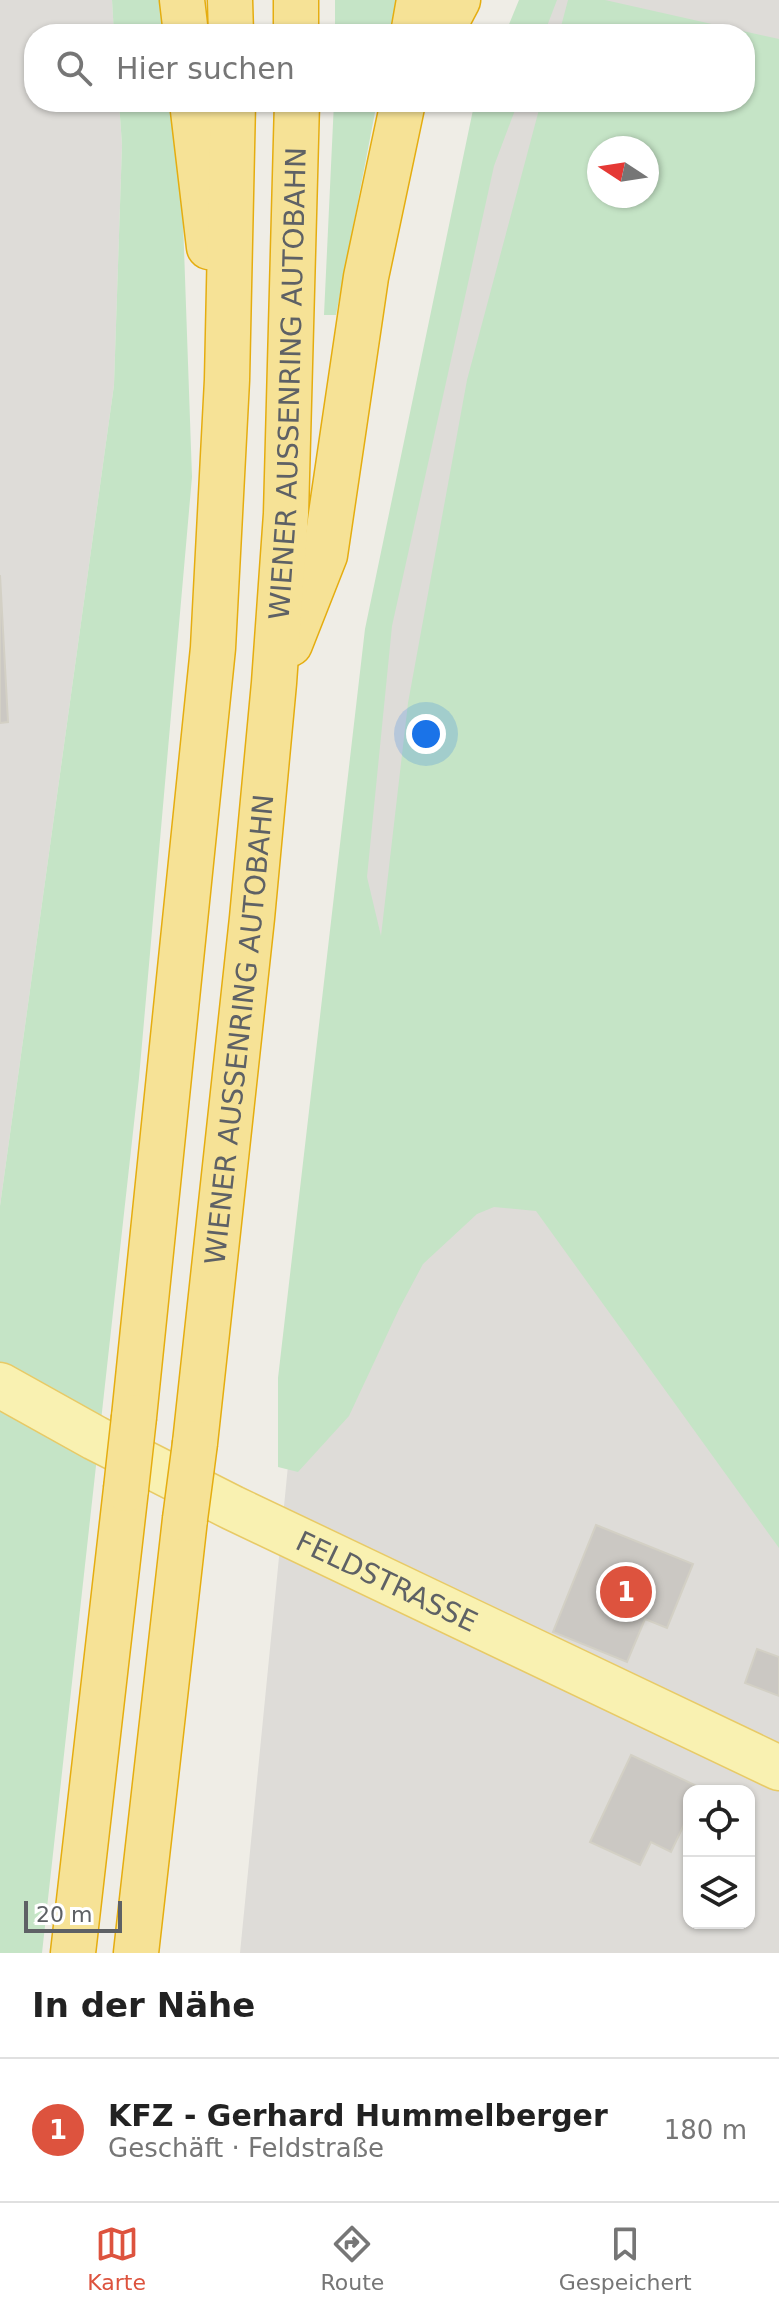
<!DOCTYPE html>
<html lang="de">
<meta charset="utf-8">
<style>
body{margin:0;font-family:"DejaVu Sans",sans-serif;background:#f6f6f6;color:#222}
.controls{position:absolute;right:24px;bottom:24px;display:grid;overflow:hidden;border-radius:16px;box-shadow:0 2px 6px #0004}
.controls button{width:72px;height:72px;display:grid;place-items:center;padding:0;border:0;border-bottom:2px solid #e0e0e0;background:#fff;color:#222;font:40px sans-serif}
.compass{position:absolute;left:587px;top:136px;width:72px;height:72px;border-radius:50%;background:#fff;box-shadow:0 2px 6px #0004;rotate:282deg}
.scale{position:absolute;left:24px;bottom:20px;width:98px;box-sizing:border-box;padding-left:8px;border:4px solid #5e6165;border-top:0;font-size:22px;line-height:28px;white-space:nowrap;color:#5e6165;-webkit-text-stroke:6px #fff;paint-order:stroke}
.you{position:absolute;left:426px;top:734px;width:28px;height:28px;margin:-20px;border:6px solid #fff;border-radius:50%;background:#1a73e8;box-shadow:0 0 0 12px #1a73e833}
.badge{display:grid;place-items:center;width:52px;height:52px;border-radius:50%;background:#dd533e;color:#fff;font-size:26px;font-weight:700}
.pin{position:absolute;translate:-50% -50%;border:4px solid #fff;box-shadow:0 2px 8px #0006}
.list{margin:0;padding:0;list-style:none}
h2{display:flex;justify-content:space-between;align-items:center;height:104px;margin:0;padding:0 32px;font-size:34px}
h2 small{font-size:26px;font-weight:400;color:#767676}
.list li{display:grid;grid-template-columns:52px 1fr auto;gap:24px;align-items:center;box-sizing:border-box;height:144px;padding:0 32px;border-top:2px solid #e0e0e0}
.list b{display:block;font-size:30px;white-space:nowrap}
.list p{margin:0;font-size:26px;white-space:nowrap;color:#767676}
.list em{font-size:26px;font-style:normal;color:#767676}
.icon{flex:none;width:44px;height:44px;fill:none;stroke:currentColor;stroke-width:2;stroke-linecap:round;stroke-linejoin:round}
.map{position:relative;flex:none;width:779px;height:1953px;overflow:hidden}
.search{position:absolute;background:#fff;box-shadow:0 2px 6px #0004;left:24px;right:24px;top:24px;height:88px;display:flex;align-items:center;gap:20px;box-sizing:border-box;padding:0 28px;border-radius:32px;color:#767676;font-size:30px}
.sheet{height:248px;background:#fff}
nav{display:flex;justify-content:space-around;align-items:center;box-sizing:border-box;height:112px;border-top:2px solid #e0e0e0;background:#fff;font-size:22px;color:#767676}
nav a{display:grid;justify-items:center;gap:4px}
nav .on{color:#dd533e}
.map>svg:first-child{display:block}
.industrial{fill:#dedcd8;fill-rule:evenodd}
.green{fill:#c5e4c6;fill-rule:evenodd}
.building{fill:#cbc8c3;stroke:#d3d0c5;stroke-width:2}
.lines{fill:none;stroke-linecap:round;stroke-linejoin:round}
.major-casing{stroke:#e8ca66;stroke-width:47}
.highway-casing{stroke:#e5ad10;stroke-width:47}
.major{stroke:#f9f1b1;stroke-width:44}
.highway{stroke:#f6e296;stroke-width:44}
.highway-bridge-casing{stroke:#e5ad10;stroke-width:47;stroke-linecap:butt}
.highway-bridge{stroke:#f6e296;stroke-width:44}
.labels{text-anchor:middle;stroke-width:7;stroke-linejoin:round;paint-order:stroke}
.street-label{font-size:28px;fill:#5e6165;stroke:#fff}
</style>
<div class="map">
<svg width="779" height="1953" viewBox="0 0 779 1953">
<rect width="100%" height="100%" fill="#efede6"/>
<path class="industrial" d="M0,0H112L114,34H34V102H119L122,145L114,385L0,1206Z
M548,0H779V1953H240L360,735L499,102H745V34H529ZM599,148H647V196H599ZM689,1791H749V1923H689Z"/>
<path class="green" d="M112,0H165L169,34H114Z
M335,0H405L396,34H335Z
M519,0H557L544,34H505Z
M568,0H605L779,39V1548L536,1211L494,1207L477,1214L423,1264L399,1309L349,1416L298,1472L278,1467V1378L365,629L474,105L475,102H518L494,166L392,626L367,877L381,936L408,703L467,380L541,102H745V34H559ZM599,148H647V196H599Z
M119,102H176L180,135L192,477L139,1078L42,1953H0V1206L114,385L122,145Z
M334,102H377L336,315H324Z"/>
<path class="building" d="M0,575L8,722L0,723Z
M596,1525L693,1564L667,1628L645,1619L627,1662L553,1632Z
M757,1649L779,1657V1696L745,1683Z
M631,1755L701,1788L700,1791H689V1814L671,1852L651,1842L640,1865L590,1842Z"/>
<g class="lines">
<g class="major-casing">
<g id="major">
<path id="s1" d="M0,1385L95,1438L233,1508L779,1768"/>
</g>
</g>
<g class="highway-casing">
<g id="highway">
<path d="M182,0L186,34"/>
<path d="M230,0L231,34"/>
<path d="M296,0V34"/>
<path d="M413,34L419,0"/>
<path d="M440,34L458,0"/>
<path d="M192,102L209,247"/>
<path d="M290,644L325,555L366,277L403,102"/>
<path d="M134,1417L213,648L227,380L233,102"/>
<path id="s2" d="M195,1443L252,918L274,683L286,514L297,102"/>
<path d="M73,1953L126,1489"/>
<path d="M136,1953L185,1519"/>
</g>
</g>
<use href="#major" class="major"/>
<use href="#highway" class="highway"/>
<g class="highway-bridge-casing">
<path id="highway-bridge" d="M126,1489L134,1417
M185,1519L195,1443"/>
</g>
<use href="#highway-bridge" class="highway-bridge"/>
</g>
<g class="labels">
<g class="street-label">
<text dy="10" stroke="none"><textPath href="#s2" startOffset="1064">WIENER AUSSENRING AUTOBAHN</textPath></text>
<text dy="10" stroke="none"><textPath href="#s2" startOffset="416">WIENER AUSSENRING AUTOBAHN</textPath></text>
<text dy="10" stroke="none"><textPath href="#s1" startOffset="434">FELDSTRASSE</textPath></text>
</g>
</g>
</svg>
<div class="controls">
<button><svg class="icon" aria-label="locate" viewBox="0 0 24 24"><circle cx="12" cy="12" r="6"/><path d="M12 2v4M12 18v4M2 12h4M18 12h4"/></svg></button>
<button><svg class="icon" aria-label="layers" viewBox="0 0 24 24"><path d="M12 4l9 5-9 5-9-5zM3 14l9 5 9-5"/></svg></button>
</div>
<svg class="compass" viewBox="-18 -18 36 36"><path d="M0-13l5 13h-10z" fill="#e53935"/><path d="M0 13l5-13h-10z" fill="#767676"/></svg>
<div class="scale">20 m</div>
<div class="you"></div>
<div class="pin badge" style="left:626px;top:1592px">1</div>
<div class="search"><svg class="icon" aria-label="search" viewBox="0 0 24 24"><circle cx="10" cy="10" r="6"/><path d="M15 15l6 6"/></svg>Hier suchen</div>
</div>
<section class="sheet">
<h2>In der Nähe<small></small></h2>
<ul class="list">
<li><span class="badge">1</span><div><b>KFZ - Gerhard Hummelberger</b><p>Geschäft · Feldstraße</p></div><em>180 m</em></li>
</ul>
</section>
<nav>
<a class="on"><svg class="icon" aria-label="map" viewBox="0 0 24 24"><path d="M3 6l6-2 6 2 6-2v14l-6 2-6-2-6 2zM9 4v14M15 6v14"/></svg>Karte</a>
<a><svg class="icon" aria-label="directions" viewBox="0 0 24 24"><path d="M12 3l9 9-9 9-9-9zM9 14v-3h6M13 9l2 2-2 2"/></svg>Route</a>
<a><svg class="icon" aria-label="saved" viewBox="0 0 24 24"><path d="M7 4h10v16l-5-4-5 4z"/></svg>Gespeichert</a>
</nav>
